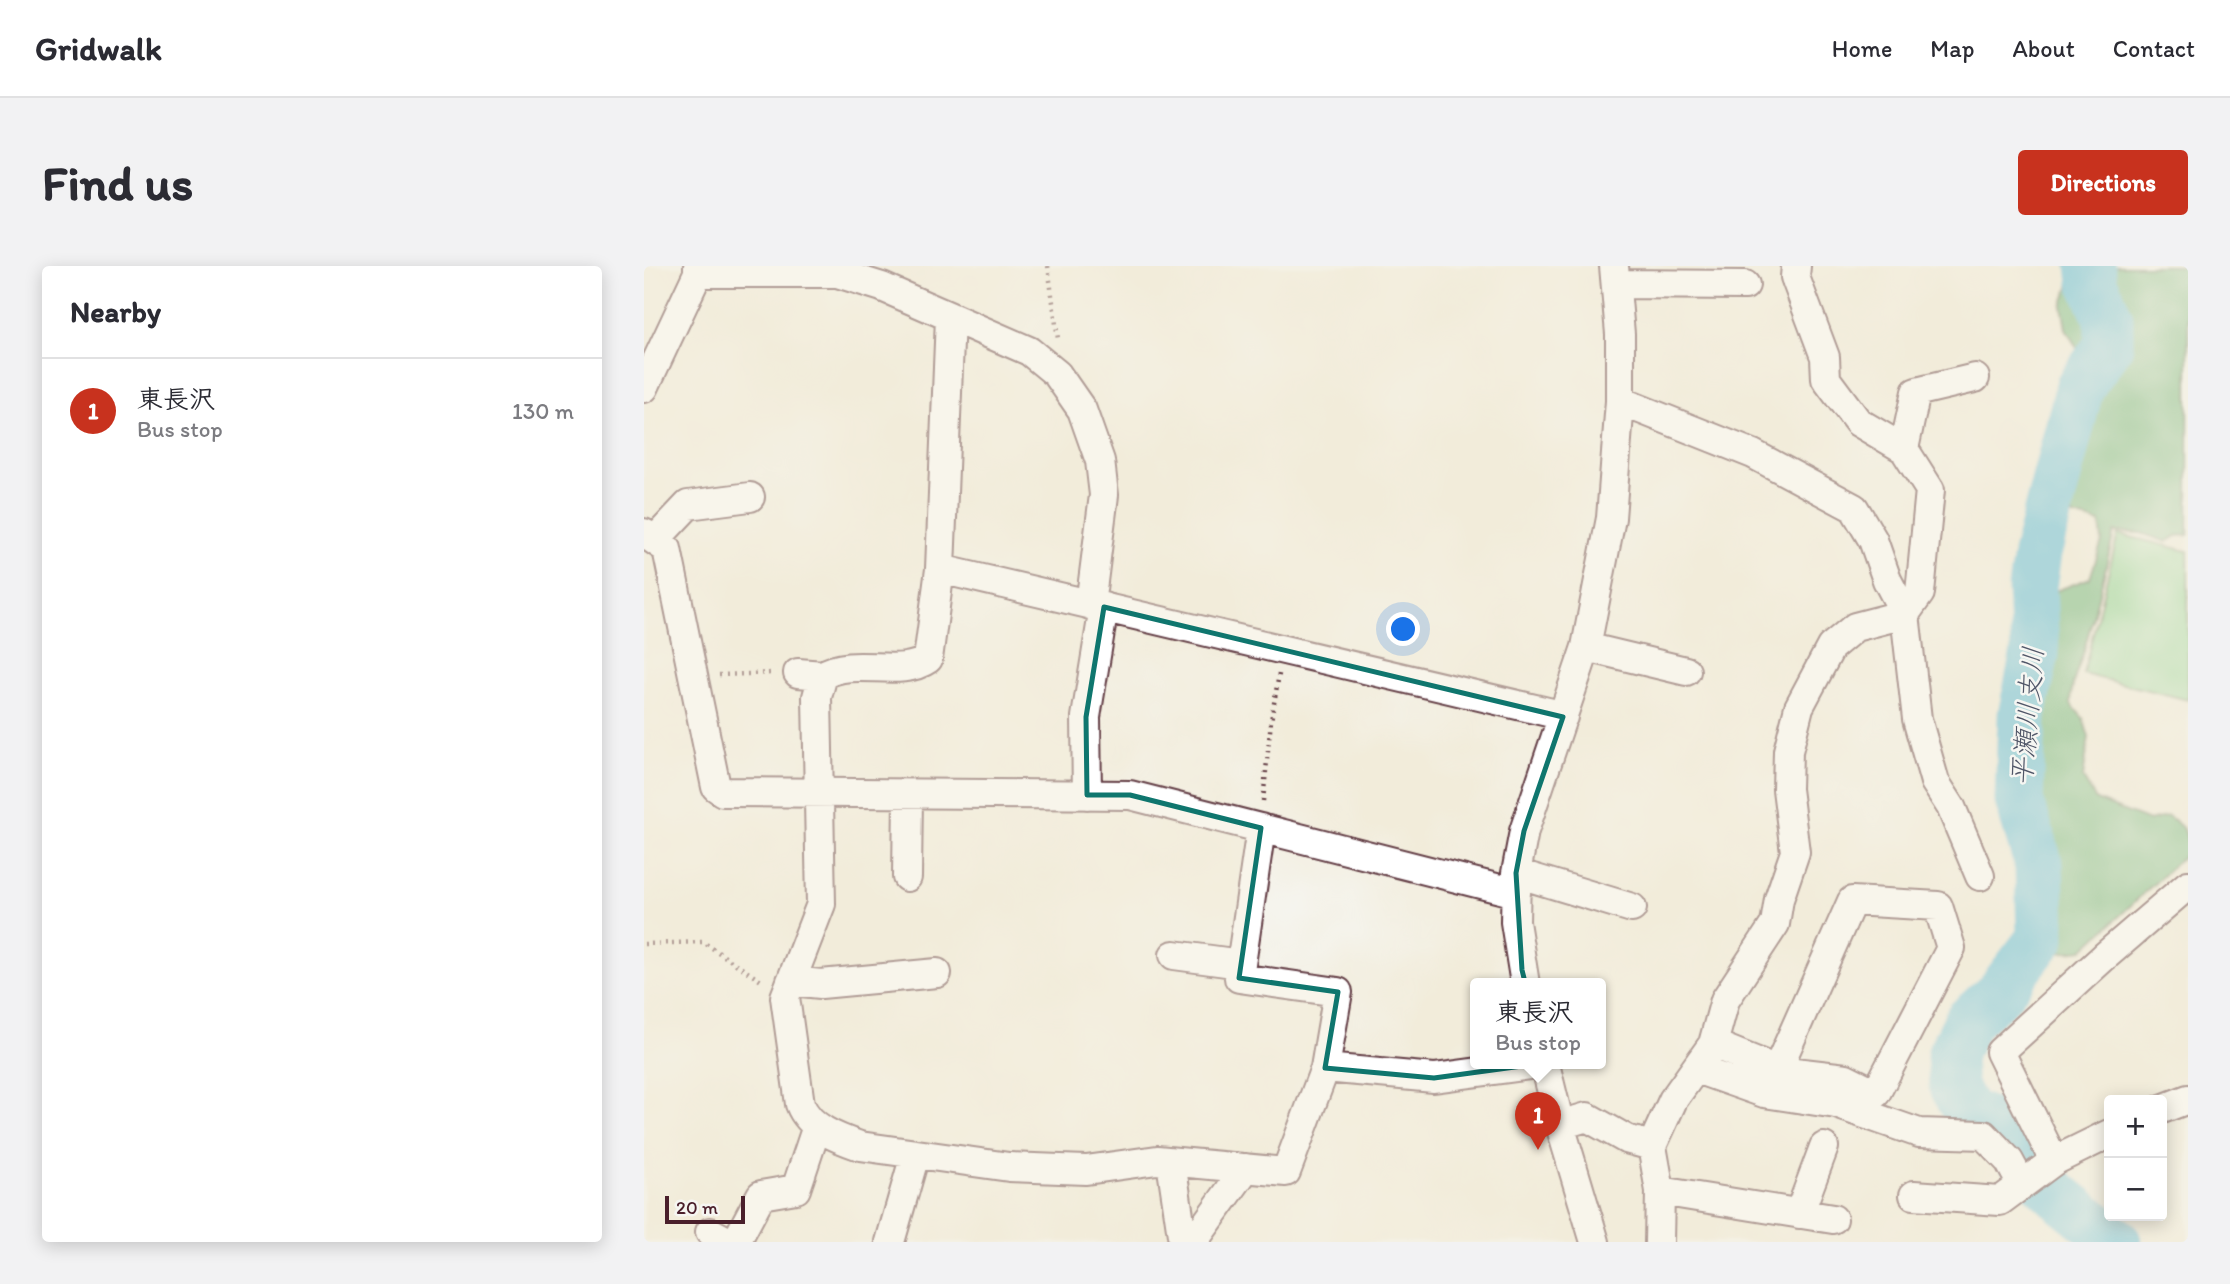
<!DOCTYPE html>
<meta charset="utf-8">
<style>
body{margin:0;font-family:Itim,"Klee One",sans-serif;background:#f2f2f3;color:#2b2b33}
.controls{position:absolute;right:21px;bottom:21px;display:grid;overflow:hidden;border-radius:7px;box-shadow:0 4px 18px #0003}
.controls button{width:63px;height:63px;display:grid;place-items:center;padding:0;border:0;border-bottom:2px solid #e1e1e2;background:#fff;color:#2b2b33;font:35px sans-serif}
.scale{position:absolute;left:21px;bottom:18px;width:80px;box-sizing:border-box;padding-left:7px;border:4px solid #4a1f2b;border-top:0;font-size:19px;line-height:24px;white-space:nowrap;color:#4a1f2b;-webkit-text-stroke:5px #f6f6f2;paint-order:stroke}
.you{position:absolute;left:760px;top:364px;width:24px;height:24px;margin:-18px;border:5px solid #fff;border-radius:50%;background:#1a73e8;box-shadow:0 0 0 10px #1a73e833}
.badge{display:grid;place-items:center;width:46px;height:46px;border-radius:50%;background:#c8321e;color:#fff;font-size:23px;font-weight:700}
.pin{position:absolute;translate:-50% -58px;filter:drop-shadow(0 2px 4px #0008)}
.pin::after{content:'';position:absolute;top:37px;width:24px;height:21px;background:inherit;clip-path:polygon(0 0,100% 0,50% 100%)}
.popup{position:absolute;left:826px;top:712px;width:136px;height:91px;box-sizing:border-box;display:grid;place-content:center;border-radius:7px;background:#fff;filter:drop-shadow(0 2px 5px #0005);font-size:23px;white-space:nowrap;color:#7c7c81}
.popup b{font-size:26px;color:#2b2b33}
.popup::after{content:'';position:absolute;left:50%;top:100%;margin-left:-14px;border:14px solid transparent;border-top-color:#fff}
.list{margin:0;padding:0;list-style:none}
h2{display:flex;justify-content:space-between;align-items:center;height:91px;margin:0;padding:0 28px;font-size:30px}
h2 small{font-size:23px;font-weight:400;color:#7c7c81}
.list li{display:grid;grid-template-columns:46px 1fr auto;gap:21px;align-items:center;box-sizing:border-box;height:105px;padding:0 28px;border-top:2px solid #e1e1e2}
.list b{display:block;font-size:26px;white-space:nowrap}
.list p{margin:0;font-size:23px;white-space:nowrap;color:#7c7c81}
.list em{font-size:23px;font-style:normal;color:#7c7c81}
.map{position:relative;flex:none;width:1544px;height:976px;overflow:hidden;border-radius:7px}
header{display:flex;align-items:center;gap:42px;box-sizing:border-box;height:98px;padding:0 35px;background:#fff;border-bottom:2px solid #e1e1e2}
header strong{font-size:33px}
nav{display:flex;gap:38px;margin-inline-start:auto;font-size:24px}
.intro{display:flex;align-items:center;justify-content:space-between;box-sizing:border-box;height:168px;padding:0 42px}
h1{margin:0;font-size:49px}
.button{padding:18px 32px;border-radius:7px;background:#c8321e;color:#fff;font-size:24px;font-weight:700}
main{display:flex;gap:42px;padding:0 42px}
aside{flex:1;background:#fff;border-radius:7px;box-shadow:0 4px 18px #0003}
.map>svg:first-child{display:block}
.green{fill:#8ad390;stroke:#6a795e;stroke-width:2}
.forest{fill:#6fb57a;stroke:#5c6a52;stroke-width:2}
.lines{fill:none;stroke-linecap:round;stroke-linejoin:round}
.river{stroke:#5bbbd9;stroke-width:49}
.minor-casing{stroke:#633e45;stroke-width:32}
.path{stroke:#633e45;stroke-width:4.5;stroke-dasharray:2 5;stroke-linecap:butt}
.minor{stroke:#fff;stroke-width:28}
.marked{fill:none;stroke:#0f766e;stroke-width:5;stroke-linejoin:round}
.labels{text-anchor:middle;stroke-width:5;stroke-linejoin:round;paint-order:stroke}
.water-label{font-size:28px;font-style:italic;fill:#505668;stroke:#f6f6f2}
</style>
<header>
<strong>Gridwalk</strong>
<nav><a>Home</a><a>Map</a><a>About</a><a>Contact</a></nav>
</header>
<div class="intro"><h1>Find us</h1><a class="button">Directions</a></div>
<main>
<aside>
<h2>Nearby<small></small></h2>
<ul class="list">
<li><span class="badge">1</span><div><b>東長沢</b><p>Bus stop</p></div><em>130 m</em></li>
</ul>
</aside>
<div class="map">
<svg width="1544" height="976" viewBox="0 0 1544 976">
<rect width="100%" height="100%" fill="#f6f6f2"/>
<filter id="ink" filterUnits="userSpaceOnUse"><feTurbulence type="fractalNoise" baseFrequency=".0143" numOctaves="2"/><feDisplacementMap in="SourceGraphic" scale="14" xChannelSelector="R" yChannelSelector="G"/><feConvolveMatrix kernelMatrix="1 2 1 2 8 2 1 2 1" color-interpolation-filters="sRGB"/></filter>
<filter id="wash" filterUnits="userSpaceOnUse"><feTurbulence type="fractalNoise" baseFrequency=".00686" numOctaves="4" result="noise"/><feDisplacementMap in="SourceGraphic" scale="28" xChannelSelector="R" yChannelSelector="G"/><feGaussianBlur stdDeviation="1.57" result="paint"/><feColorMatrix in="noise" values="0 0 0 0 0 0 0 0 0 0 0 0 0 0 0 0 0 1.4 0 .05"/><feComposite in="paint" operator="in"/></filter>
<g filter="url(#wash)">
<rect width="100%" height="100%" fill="#f2ecda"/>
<path class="green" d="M1474,268L1544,285V434L1439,408Z"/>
<path class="forest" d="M1427,0H1544V269L1533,270L1523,276L1497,267L1470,266C1461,306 1451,345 1440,384C1434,405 1427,415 1427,438L1439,452L1445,471L1439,512L1452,534L1505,555L1524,550C1541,562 1544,565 1544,586L1439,684L1406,688L1379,664L1386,623L1381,595L1368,550L1364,497L1377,427L1372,380L1373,351L1401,329L1446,312L1458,275L1456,257L1429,250L1421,234L1441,131L1437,89L1422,63L1418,40L1427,15Z"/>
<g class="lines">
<path class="river" d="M1447,0L1449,17L1465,53V79L1436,120L1393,288L1388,322L1391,387L1378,449L1375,534L1395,600L1397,672L1355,727L1324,755L1307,790L1309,821L1323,846L1356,860L1385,902L1414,929L1473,976"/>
</g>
</g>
<g filter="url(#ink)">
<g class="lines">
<g class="minor-casing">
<path id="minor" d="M1152,0L1151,11L1181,91L1182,113L1214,156L1260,183
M54,7H193L238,21L385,85L413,108L438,144L456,195L460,229L446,339
M973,18L1101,19
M306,51L296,303L284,393C255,413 211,390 179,409L173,431L177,638L141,731L156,838C165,862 193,872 216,880L365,901L442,904L513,894L642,906L681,802L790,812L894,798
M0,122L54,7V0
M976,135L1109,188L1210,242L1229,274L1243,314L1261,348L1273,453L1291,516L1307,541L1336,610
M0,267L23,283L72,521L79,526L486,529L872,627
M11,274L44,239L106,231
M296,303L908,447L919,451
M942,381L1042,405
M154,407L179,409
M443,529L442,451L460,341
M617,562L595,712L694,726L681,802
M872,607L988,642
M263,611L264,529
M530,689L597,698
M147,715L177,718L293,707
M881,718L871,656L872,607L880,565L942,381L967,252L976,135V68L970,0
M1069,778L1081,734L1131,658L1135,633L1151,586L1143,523L1144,485L1155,441L1187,381L1211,361L1261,348L1276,327L1286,224L1260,183L1272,126L1331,112
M901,798L916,859L951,976
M1052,803L1120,827L1192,838L1275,867L1340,869L1365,895L1378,919
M1518,843L1544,833
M916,859L943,851L982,873L1008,880
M1410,895L1356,786L1460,691L1544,619
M527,896L539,976
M1016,925L1189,953
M1270,929L1356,935L1410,895L1465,868
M1155,948L1180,881
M66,966L85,976
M92,976L117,929L152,923L173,860
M246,976L271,889
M549,976L602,902
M1015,976L1016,925L1008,880L1029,834L1069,778L1133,804L1202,812L1232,827L1307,682L1294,640L1208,635L1133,804"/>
</g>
<path class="path" d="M404,0L414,73
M75,409L129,407
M619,535L627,455L635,408
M0,678L59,676L120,717"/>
<use href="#minor" class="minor"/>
</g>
</g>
<path d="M0 0H1544V976H0ZM460,341L919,451L880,565L872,607L878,704L901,797L790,812L681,802L694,726L595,712L617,562L486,529H443L442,451Z" fill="#f2ecda" fill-opacity=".55" fill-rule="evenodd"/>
<path class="marked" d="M460,341L919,451L880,565L872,607L878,704L901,797L790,812L681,802L694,726L595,712L617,562L486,529H443L442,451Z"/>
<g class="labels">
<g class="water-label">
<text transform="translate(1383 450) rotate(-85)" y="10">平瀬川支川</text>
</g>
</g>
</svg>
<div class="controls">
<button>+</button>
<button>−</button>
</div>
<div class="scale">20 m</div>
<div class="you"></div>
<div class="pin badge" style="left:894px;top:884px">1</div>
<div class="popup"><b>東長沢</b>Bus stop</div>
</div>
</main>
